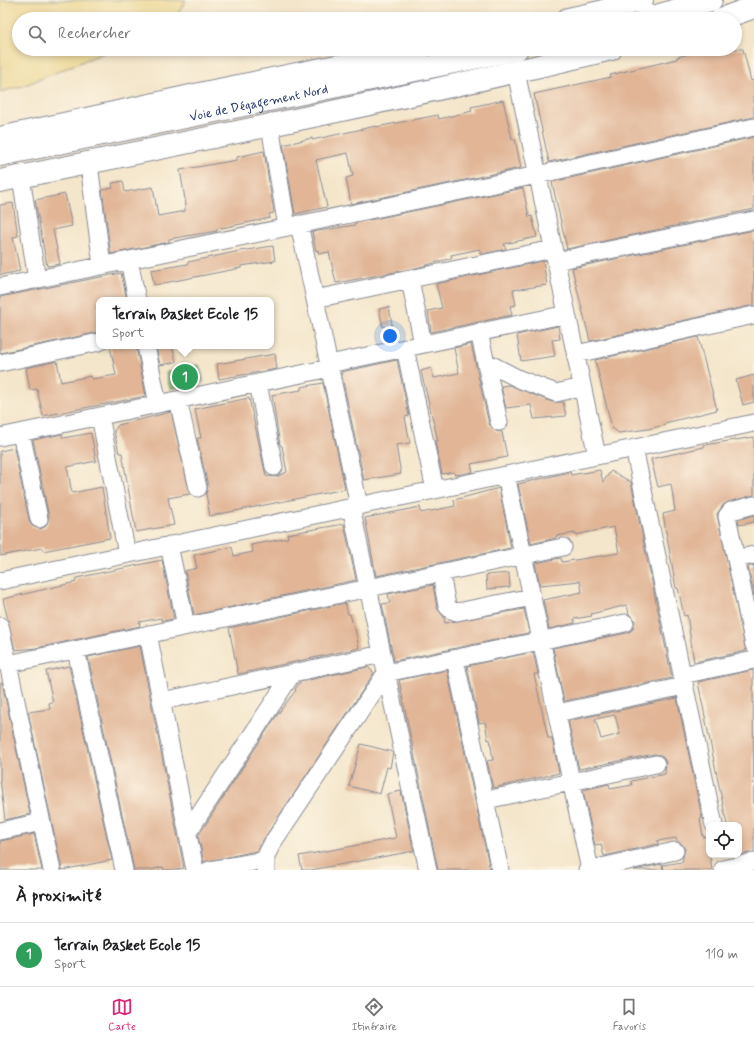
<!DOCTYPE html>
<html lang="fr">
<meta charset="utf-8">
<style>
body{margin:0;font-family:Mynerve,sans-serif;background:#f6f6f6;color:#202124}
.controls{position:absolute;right:12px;bottom:12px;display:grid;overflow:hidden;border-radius:8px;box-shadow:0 2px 6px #0003}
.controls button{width:36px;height:36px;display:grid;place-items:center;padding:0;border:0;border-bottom:1px solid #e0e0e0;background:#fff;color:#202124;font:20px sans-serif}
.you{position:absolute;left:390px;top:336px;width:14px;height:14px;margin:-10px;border:3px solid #fff;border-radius:50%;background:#1a73e8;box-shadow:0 0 0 6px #1a73e833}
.badge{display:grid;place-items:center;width:26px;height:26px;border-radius:50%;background:#db2777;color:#fff;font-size:13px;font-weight:700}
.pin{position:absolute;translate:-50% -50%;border:2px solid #fff;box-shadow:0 1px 4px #0006}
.popup{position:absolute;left:96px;top:297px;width:178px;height:52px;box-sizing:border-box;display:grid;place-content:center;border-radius:8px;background:#fff;filter:drop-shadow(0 1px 3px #0005);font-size:13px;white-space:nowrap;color:#757577}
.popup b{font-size:15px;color:#202124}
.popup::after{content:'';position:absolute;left:50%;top:100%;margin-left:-8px;border:8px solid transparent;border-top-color:#fff}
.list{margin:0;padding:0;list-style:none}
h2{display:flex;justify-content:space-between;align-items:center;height:52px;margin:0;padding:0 16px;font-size:17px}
h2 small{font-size:13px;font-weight:400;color:#757577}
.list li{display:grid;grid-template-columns:26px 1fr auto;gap:12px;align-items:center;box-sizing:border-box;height:64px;padding:0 16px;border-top:1px solid #e0e0e0}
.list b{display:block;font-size:15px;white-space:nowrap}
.list p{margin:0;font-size:13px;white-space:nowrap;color:#757577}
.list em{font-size:13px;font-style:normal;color:#757577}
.icon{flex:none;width:22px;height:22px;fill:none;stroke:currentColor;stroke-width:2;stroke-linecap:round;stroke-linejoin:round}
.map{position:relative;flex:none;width:754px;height:870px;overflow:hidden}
.search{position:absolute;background:#fff;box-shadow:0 2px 6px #0003;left:12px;right:12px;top:12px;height:44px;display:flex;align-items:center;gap:10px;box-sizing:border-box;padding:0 14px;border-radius:22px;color:#757577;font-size:15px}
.sheet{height:116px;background:#fff}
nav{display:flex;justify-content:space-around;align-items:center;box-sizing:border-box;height:56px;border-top:1px solid #e0e0e0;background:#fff;font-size:11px;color:#757577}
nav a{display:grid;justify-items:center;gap:2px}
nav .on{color:#db2777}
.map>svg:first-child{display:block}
.green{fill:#9dd487;stroke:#5c8272}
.sand{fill:#eeda9e;stroke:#84847e}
.building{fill:#e1b596;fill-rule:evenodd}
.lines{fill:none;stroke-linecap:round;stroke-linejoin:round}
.minor-casing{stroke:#888a94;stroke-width:19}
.major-casing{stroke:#888a94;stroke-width:24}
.highway-casing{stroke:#888a94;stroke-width:24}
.minor{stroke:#fff;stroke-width:17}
.major{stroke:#fff;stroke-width:22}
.highway{stroke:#fff;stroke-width:22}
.labels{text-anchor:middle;stroke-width:3;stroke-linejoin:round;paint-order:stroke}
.street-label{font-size:13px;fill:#1b2f5e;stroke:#fcf5e5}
</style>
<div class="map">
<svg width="754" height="870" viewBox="0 0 754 870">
<rect width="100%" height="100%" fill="#fcf5e5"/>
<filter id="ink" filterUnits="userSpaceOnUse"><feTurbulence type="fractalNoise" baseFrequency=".025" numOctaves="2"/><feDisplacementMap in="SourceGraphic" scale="8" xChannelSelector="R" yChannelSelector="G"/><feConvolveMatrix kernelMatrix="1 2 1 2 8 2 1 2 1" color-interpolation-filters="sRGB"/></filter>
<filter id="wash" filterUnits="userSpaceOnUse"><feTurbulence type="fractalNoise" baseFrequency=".012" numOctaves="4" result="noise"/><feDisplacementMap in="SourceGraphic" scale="16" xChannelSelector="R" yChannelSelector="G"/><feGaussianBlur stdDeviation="0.9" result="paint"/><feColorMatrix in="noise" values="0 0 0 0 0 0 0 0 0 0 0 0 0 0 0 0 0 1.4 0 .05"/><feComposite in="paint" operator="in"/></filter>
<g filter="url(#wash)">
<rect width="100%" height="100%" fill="#f4e6cb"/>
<path class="green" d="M199,365L203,382L170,389L166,372Z"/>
<path class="sand" d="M0,0H186L176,17L171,19H19V49H113L23,86L0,92Z"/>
<g id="blocks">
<path class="building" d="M708,49H743L751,81L754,80V117L549,162L534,94L611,77L610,75L677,59V57Z
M503,100L512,139H515L521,168L351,204L346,178L353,176L348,153L316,160L327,207L295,214L283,145L312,138V140L376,126V127L438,115L439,119L472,111L471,107Z
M754,137V209L567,249L552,182Z
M264,151L274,213L269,214L270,218L217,229V231L169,239V242L111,254L102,190L113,188L112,183L123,181L125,192L153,187L158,216L185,211V205H186L180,170L237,160V157Z
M523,188L529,217L532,216L537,237L504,244L506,249L483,254L480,253V249L451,255L452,258L416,268L336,283L329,252L319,254L318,250L316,251L312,232L355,225V223Z
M65,194L72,226L53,230L60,264L47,266L35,200Z
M13,203L18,236L13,237L20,271L0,275V205Z
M754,230V305L590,341L572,268Z
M273,246L275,261L241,266V268L154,285L151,270L188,264V262L240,251Z
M543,261L547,285L513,290L516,305L510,306L512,315L431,332L428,311L442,308L436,284Z
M121,273L127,300H99V307H97L99,332L0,353V297Z
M389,307L392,325L383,327L379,309Z
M558,326L560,339L552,340L555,356L521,361L517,335Z
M698,337L717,410L665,423V425L648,429L619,433L612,428L595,360Z
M471,344L489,424L496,431L502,432L507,457L471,464L473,472L455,475L454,472L442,474L435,441H438L421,371L431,368L434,378L459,373L454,348Z
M110,346H136L146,396L43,416L37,389L30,390L26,368L57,361L61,382L91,376L92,379L116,375Z
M156,346H172L176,362L160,365Z
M275,354L277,369L219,379L217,364Z
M397,360L409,416L405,417L410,443L396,445L401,474L364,480L341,372Z
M754,375V402L743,405L736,380Z
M323,383L345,489L210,516L206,494L208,486L197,438H201L195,409L249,398L266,476L276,477L287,472L282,446L280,445L272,395L301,390V387Z
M509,385L552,402H563L566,416L534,419L531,405L506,408L501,386Z
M171,412L190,494L168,498L174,525L136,532L122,453H119L114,431L118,425Z
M91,433L96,461L67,467L72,493L102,487L110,538L43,551L42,548L0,556V451L14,448L29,521L32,526L41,529L46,526L49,517L33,440L62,434L63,438Z
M754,437V495L728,502L723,505L717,514L746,651L694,662L687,615L684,616L678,588H676L663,514L675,511L671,484L658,487L651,459L704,447V445Z
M600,470L603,482L611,471L631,482L672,678L564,701L553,648L627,633L632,630L635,621L629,614L627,605L591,614L592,616L574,619L575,623L549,629L543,600L582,592L580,581L540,585L535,563L561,558L562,562L619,553L614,527L575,535V533L556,536V538L531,544L518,484L570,472L571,475Z
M499,488L511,548L376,576L365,518L420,507L421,513L455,506L454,500Z
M754,515V522L739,525L738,520Z
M344,524L356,580L194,615L185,571L197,568L194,555L232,547L234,556L253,552L251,545L288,538L287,534Z
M162,560L174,619L162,621L161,618L139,622L140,626L36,648L15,650L3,599L76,582V578Z
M754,565V596L748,567Z
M509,573L510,587L487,589L486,575Z
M433,585L437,608L444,617L445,623L524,609L529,633L394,661L382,604L390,603L388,594Z
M345,603L348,614H350L354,629H355L359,648L238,674L229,628Z
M140,646L184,868L176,870H164L163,867L150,870H134L88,657Z
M533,652L538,674H534L548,738H552L559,773L493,788L487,761L493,760L490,739L488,740L485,722L479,723L467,666Z
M69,666L112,860L62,870L28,712L50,709L49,703L53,702L46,671Z
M368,667L374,673L256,851L204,862L198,836L275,718L296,690L295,689L300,682Z
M447,670L490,870H438L399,680Z
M753,670L754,852L734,856L739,855V825H727L698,682Z
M2,682L30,814L5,820L0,779V683Z
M677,698L702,818L700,819L703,837H707L712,870H664L663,865L682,862L685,849L682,844L677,841L676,838L657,841L658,844L604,856L601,844L595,845L583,790L609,784L610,789L632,785L631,781L665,774L666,762L661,755L654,754L579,769L568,721ZM615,715L620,734L601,739L595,719Z
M361,744L393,752L390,768L387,767L380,794L349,786Z
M401,791L414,851L311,870H302L299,856L396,838L387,794Z
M34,834L42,870H0V841Z
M662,864L663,870H634Z"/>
</g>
</g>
<g filter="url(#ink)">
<use href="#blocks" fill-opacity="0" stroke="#888a94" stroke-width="1"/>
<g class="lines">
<g class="minor-casing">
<path id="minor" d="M516,72L597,456
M270,126L287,227
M89,164L102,266
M21,177L37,280
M299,224L359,506
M129,260L137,300
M556,261L754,220
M410,280L423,344
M0,287L537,175L754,127
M315,299L553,249
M479,332L499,422
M146,346L158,404
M405,348L435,490
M576,354L754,315
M486,362L519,379L556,393L582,387
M0,363L99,342
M329,364L567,314
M258,383L274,467
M178,400L198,488
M100,416L127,554
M21,433L39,519
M0,437L330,368
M634,448L714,825
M506,475L590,870
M754,505L731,511L727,516L754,645
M351,507L428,870
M169,545L186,626
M736,559L754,555
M441,573L447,606L451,610L457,612L532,597
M0,581L754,423
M0,626L52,870
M148,634L195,870
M76,650L124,870
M455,659L500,870
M8,664L563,547
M682,675L754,660
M162,701L382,654
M557,713L684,686
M486,800L656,764
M0,831L42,822
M188,832L292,674
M723,869L754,862
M209,870L265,860
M266,870V856L273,842L386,673L625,623
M587,870L675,851"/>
</g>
<g class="major-casing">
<path id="major" d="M721,19L754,7
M0,181C204,139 408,98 611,49"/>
</g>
<g class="highway-casing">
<g id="highway">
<path d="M568,19L596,13L642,0"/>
<path d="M646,19L711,0"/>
<path d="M0,138L209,92L420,49"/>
<path id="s1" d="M0,155L517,49"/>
</g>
</g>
<use href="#minor" class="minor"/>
<use href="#major" class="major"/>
<use href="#highway" class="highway"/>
</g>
</g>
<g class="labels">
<g class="street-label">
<text dy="5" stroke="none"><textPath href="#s1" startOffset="264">Voie de Dégagement Nord</textPath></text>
</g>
</g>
</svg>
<div class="controls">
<button><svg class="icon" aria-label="locate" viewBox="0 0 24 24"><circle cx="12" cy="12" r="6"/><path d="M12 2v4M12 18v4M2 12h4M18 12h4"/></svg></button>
</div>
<div class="you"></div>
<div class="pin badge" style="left:185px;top:377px;background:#2e9e5b">1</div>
<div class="popup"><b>Terrain Basket Ecole 15</b>Sport</div>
<div class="search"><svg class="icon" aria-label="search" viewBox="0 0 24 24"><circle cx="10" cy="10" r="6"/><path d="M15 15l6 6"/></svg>Rechercher</div>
</div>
<section class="sheet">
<h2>À proximité<small></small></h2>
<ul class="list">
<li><span class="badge" style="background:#2e9e5b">1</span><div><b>Terrain Basket Ecole 15</b><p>Sport</p></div><em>110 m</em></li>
</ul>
</section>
<nav>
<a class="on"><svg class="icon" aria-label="map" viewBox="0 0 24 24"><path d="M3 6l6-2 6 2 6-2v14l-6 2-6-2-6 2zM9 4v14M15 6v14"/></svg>Carte</a>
<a><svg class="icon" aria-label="directions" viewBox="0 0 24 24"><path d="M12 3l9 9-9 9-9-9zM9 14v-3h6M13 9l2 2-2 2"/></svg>Itinéraire</a>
<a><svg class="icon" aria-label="saved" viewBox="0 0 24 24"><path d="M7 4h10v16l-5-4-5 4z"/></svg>Favoris</a>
</nav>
